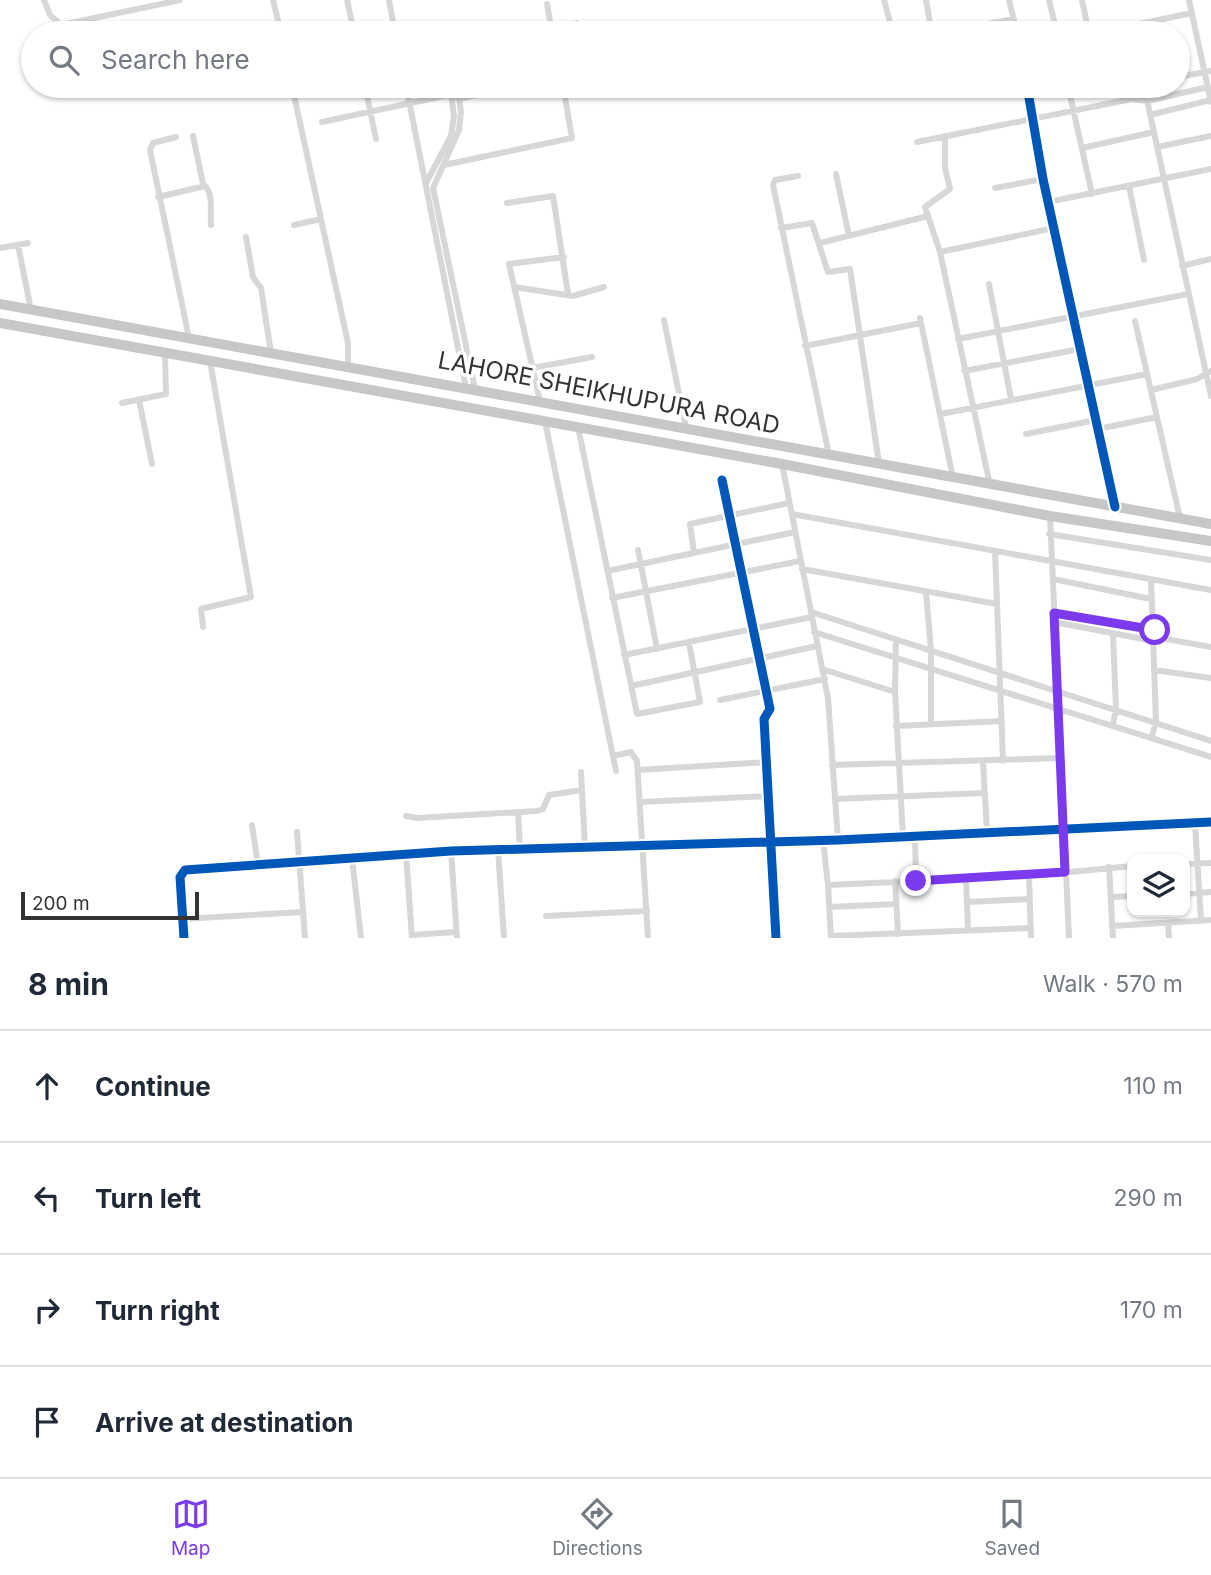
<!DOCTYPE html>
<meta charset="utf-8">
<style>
body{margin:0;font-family:Inter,sans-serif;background:#f2f2f3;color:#1f2937}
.controls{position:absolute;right:21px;bottom:21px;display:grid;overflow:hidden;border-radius:14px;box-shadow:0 2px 5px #0004}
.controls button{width:63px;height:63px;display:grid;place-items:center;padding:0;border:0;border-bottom:2px solid #e0e1e3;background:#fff;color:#1f2937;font:35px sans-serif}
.scale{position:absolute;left:21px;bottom:18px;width:178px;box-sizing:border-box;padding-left:7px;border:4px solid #333;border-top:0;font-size:19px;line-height:24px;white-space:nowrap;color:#333;-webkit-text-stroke:5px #fff;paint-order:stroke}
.stop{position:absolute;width:21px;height:21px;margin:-16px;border:5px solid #7c3aed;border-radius:50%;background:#fff}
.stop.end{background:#7c3aed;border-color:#fff;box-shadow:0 2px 7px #0008}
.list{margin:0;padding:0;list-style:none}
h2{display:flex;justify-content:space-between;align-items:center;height:91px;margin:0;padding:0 28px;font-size:30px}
h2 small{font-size:23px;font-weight:400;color:#747a83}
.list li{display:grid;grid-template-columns:46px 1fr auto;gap:21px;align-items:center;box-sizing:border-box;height:112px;padding:0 28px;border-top:2px solid #e0e1e3}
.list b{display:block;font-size:26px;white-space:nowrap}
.list em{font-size:23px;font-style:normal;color:#747a83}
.icon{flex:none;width:38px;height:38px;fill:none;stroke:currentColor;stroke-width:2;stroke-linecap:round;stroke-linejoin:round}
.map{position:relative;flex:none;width:1211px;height:938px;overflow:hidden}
.search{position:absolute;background:#fff;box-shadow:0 2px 5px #0004;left:21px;right:21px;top:21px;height:77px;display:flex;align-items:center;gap:18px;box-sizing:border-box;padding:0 24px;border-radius:38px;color:#747a83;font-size:26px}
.sheet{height:539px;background:#fff}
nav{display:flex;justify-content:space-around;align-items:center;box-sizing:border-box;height:98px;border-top:2px solid #e0e1e3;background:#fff;font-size:19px;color:#747a83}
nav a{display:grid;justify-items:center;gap:4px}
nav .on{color:#7c3aed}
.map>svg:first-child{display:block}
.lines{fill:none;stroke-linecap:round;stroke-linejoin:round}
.minor{stroke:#d7d7d7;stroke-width:6}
.trunk{stroke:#c7c7c7;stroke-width:10}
.cycleway-casing{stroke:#fff;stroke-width:13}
.cycleway{stroke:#0057b8;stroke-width:9}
.route{stroke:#7c3aed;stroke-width:9}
.labels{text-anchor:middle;stroke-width:7;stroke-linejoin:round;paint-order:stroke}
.street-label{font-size:24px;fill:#333;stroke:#fff}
</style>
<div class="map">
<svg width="1211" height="938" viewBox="0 0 1211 938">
<rect width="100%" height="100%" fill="#fff"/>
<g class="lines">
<path class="minor" d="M44,0L50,15L61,25L180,0
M273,0L281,33
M347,0L354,33
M389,0L395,33
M884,0L893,33
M926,0L932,33
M1009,0L1017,33
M1049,0L1057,33
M1082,0L1089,33
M1189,0L1211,102
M547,4L552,33
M531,33L577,23
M939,33L1014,19
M1096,33L1192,13
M1178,77L1211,71
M292,86L348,343V366
M365,86L376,139
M406,86L466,388
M1027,86L1043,179L1115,507
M1068,86L1092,194
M1144,86L1211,396
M458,92L461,112L459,130L433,188L475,389
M458,99L518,86
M1150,115L1211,100
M322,122L490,86
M193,136L203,184C214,192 210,211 211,225
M945,136V168L950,189L925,207L940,252L990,485
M176,137L153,143L150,150L189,338
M917,142L1132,99L1147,101L1208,87
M1157,147L1211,136
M1082,148L1154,132
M444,165L572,138L563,86
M836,174L849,236
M798,176L775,180L773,185L829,455
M426,183L451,136L454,116L451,94
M1129,186L1144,260
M995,188L1043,179
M158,197L205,186
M1048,202L1211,169
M507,203L553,196L568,294
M294,225L321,219
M781,228L812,223L828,272L850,269L879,463
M246,237L253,277L261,288L271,353
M820,243L928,216
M18,245L31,310
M0,248L28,243
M940,252L1054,228
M1182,266L1211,259
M989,284L1011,399
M514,287L573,296L604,287
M920,318L953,478
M664,320L686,428
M1135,321L1180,518
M958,339L1188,294
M805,346L921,323
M532,368L592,357
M964,371L1080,349
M1151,390L1197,379L1211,371
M139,400L152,464
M540,401L509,264L564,257
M122,403L166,394L165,353
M941,414L1147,374
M545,421L616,771
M578,427L637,714L700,702L689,643
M1098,429L1157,417
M1026,434L1096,420
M782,464L828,698L838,840
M722,480L770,709L764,719L776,938
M792,514L1211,590
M1050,516L1069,938
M1049,534L1211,560
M638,550L657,649
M995,551L1003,761
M694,553L690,524L789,503
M802,569L997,604
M607,571L795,532
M1053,579L1151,599
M1151,580L1156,722L1152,736
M926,592L931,650V724
M612,598L800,561
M811,612L1211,741
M1054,613L1155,630
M1054,622L1154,641
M203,627L201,609L251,597L210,361
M814,632L1211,757
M1113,634L1116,709L1113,724
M1155,637L1211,647
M896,639L895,692L903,836
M624,655L812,617
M822,669L895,692
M1154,670L1211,678
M631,686L817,646
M720,700L825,679
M896,726L1002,721
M613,756L631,752L637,761L648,938
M983,761L987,832
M832,765L1061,758
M638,770L767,762
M581,772L585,848
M835,799L984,793
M640,802L769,796
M518,812L520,849
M406,816L417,818L537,811L543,809L549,795L582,790
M1195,824L1201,921
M252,825L258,865
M297,832L305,938
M915,836L916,881
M823,840L828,885L1029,876L1132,866
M498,849L504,938
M451,851L457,938
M406,854L412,938
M352,858L361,938
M1185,864L1211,863
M1109,867L1113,938
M1029,876L1031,938
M966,878L968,930
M895,881L898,934
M828,885L831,938
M1185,894L1211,892
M1112,897L1132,896
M968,902L1030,899
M829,907L896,904
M546,916L647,911
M183,919L303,912
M1168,923L1169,938
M1113,926L1211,920
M412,935L456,932
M831,936L1031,928
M184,938L180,877L185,870L451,851L838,840L1211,822"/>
<path class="trunk" d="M0,304L1211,524
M0,323L782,464L1050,516L1211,541"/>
<g class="cycleway-casing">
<path id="cycleway" d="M1027,86L1043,179L1115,507
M722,480L770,709L764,719L776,938
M184,938L180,877L185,870L451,851L838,840L1211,822"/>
</g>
<use href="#cycleway" class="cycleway"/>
</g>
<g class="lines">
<path class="route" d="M916,881L1065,872L1054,613L1155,630"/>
</g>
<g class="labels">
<g class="street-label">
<text transform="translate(609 393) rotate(11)" y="8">LAHORE SHEIKHUPURA ROAD</text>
</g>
</g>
</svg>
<div class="controls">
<button><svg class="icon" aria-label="layers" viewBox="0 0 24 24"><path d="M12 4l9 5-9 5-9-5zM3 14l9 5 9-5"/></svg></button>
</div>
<div class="scale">200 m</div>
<div class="stop" style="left:1155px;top:630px"></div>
<div class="stop end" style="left:916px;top:881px"></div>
<div class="search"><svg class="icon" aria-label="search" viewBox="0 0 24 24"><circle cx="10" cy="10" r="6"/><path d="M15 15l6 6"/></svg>Search here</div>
</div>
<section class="sheet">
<h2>8 min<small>Walk · 570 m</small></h2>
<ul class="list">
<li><svg class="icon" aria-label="ahead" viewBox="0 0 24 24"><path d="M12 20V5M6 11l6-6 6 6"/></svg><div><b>Continue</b></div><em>110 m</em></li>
<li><svg class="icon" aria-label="left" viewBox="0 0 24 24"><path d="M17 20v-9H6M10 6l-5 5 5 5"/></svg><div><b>Turn left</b></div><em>290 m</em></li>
<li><svg class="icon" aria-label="right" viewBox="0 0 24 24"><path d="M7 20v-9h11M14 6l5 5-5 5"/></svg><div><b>Turn right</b></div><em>170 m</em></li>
<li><svg class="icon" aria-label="arrive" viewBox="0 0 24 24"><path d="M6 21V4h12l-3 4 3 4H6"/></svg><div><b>Arrive at destination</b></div></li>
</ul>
</section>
<nav>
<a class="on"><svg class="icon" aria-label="map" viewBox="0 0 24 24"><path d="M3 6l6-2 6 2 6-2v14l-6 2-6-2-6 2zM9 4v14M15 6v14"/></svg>Map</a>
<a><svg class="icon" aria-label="directions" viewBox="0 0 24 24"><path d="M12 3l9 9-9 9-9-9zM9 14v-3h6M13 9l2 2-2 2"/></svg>Directions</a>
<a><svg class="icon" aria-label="saved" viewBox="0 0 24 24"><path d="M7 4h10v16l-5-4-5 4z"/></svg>Saved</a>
</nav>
